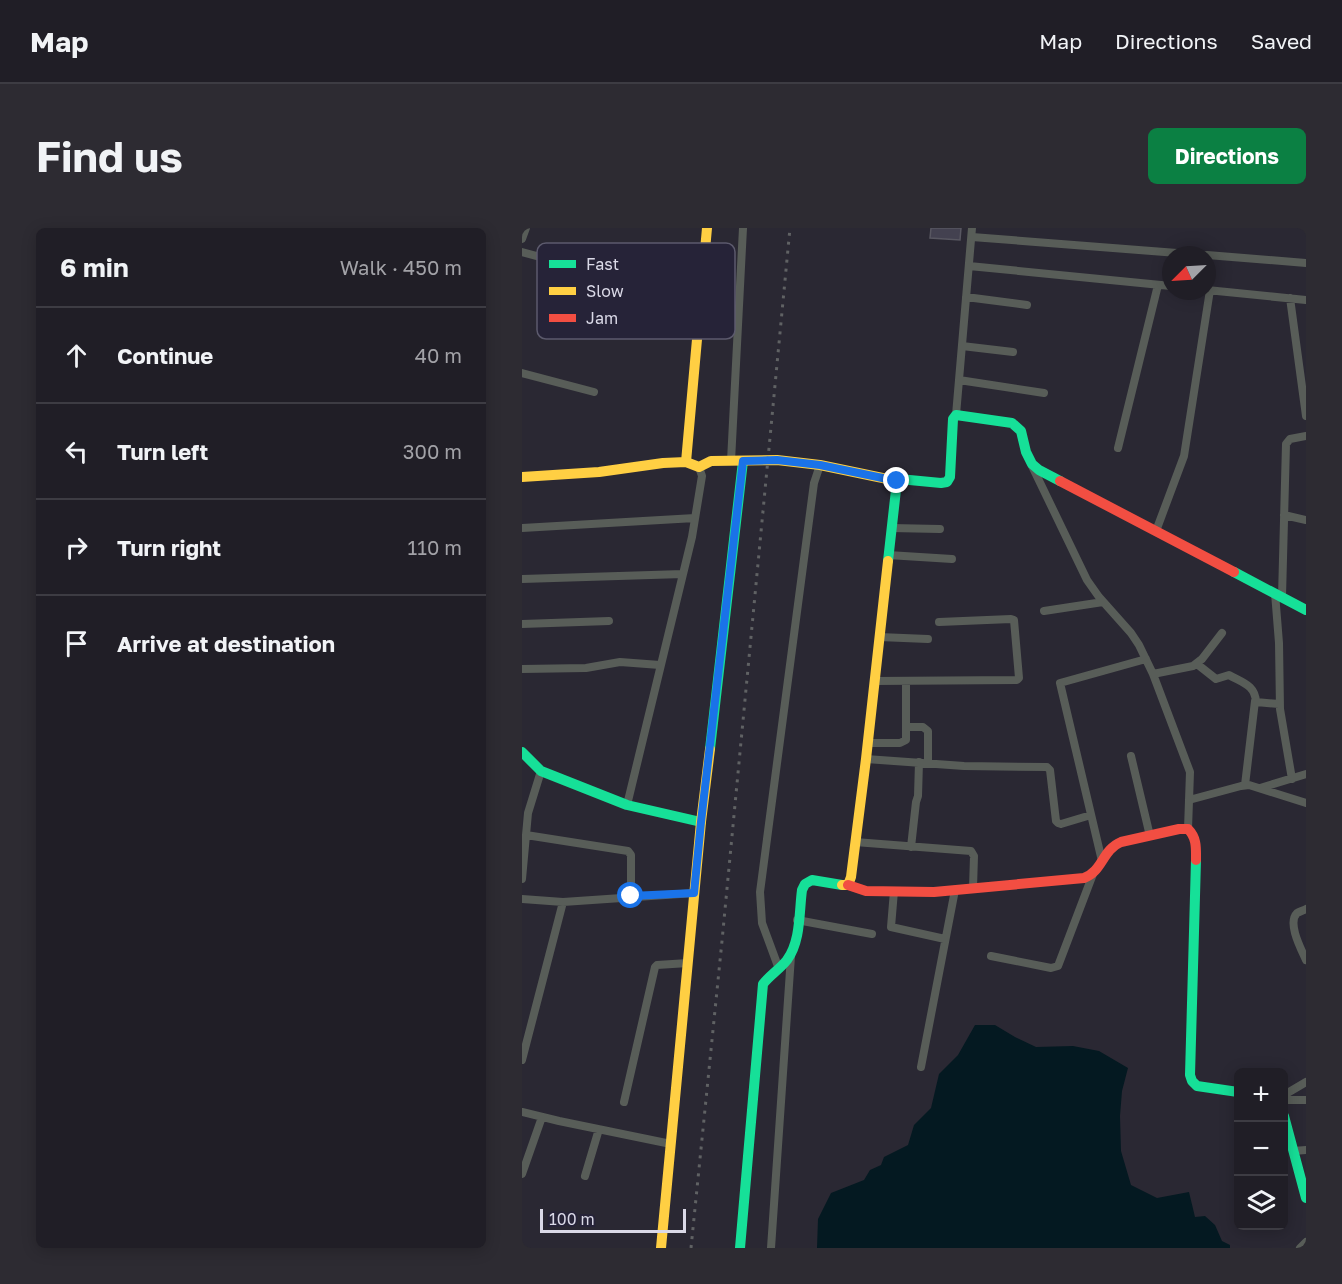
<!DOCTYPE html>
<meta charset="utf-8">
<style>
body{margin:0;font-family:"Golos Text",sans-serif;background:#2d2b32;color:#f1f3f6}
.controls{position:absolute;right:18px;bottom:18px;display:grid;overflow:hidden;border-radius:9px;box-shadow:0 3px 15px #0003}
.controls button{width:54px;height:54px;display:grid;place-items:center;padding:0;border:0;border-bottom:2px solid #3d3c43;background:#201e26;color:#f1f3f6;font:30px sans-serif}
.compass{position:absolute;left:640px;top:18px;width:54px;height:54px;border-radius:50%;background:#201e26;box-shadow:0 3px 15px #0003;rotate:246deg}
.scale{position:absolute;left:18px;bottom:15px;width:146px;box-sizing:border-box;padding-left:6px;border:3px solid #dad9e7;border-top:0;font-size:16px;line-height:21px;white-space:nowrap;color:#dad9e7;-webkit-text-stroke:4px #262338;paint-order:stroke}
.stop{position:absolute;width:18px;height:18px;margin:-14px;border:4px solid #1a73e8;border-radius:50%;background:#fff}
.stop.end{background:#1a73e8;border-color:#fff;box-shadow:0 2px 6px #0008}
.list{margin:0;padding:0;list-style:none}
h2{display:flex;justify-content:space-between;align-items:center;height:78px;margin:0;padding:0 24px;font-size:26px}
h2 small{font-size:20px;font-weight:400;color:#a2a2a7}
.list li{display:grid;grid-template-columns:39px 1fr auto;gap:18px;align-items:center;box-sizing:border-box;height:96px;padding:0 24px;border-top:2px solid #3d3c43}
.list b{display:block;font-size:22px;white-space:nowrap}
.list em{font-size:20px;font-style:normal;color:#a2a2a7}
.icon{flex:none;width:33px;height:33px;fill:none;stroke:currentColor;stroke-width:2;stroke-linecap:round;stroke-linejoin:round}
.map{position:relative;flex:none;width:784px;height:1020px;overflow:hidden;border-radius:9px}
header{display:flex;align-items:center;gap:36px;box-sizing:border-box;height:84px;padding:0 30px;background:#201e26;border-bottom:2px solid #3d3c43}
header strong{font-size:28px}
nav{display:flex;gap:33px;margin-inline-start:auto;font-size:21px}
.intro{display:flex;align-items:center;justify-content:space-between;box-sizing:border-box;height:144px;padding:0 36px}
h1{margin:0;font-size:42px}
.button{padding:15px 27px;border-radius:9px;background:#0b8043;color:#fff;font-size:21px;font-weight:700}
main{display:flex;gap:36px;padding:0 36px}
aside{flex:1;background:#201e26;border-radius:9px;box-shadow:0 3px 15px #0003}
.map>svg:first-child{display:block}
.water{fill:#041921}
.building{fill:#434150;stroke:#585761;stroke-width:1.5}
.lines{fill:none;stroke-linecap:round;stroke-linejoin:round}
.street{stroke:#585d58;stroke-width:8}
.fast{stroke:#16e098;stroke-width:10}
.slow{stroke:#ffcf43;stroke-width:10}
.jam{stroke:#f24e42;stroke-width:10}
.rail{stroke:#606264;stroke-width:3;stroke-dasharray:3 6;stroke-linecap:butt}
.route{stroke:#1a73e8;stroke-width:8}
.key{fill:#262338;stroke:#5c5a6d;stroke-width:1.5}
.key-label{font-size:16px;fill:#dad9e7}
</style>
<header>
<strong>Map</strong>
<nav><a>Map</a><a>Directions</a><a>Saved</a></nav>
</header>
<div class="intro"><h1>Find us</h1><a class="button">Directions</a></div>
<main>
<aside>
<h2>6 min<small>Walk · 450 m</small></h2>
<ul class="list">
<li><svg class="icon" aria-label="ahead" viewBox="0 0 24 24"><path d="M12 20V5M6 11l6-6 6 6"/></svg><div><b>Continue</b></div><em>40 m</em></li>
<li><svg class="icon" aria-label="left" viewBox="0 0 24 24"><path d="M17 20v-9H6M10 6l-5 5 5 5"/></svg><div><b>Turn left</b></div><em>300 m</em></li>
<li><svg class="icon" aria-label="right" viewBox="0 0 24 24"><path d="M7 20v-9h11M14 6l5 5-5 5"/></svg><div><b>Turn right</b></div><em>110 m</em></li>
<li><svg class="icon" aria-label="arrive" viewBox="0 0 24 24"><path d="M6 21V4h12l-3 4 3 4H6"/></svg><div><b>Arrive at destination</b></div></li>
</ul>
</aside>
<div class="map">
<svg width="784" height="1020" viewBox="0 0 784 1020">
<rect width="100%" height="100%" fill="#2a2833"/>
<path class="water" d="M453,797H473L493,809L514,819L551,818L577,823L606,840L600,863L598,888L599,923L609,957L635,970L667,964L673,989L683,988L693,997L700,1013L708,1017V1020H295L296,991L309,965L342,952L348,942L359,937L362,929L386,917L392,897L409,880L417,846L436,827Z"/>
<path class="building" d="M409,0H439L438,12L408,10Z"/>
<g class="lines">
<path class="street" d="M450,9L681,27
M0,11L4,0
M0,24L59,40
M685,27L784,35
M447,38L649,58
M685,62L784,72
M444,69L505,77
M768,70L784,188
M440,118L491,124
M0,145L72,164
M437,152L522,165
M434,187L450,0
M596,220L636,57
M209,233L221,0
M510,238L565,352L577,369L609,405L617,417L631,446L668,544L666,601
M762,287L784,292
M0,300L173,290
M369,300L418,301
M634,303L662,228L688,62
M366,327L430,331
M0,351L161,346
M753,365L757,415L758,481L770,551
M760,369L764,216L768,211L784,208
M522,383L581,374
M0,396L87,393
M357,409L406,411
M675,436L694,451L707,447C721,455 733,457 734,474L757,476
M0,441L64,440L98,434L138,437
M631,446L671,438L680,431L700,405
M353,453L495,452L497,450L492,392L489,391L417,394
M384,499H401L406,503V535
M346,515H378L384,512V453
M609,528L628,608
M344,531L442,538L525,539L528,542L534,593L536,595L539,596L569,587
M723,557L733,473
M738,560L784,546
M667,572L719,558L727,557L784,575
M105,577L170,309L180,248L177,239
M4,607L106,623L109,627V668
M333,614L449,623L452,628L451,660
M389,619L394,574L396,568L397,534
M580,633L538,455L624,431
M0,651L6,585L19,543
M372,663L369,699L423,711
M0,671L41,674L173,665
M784,681C782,682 777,684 775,685C765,695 779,721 784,732
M275,692L350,706
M469,728L529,740L536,738L571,646
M257,741L240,695L238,664L292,255L298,237
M0,832L41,674
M399,839L433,662
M762,867L784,854
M762,872H784
M102,874L133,739L135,737L166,735
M0,884L37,893L149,916
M771,923L784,922
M0,946L20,889
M63,948L77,901
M249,1020L269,728
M778,1020L784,1014"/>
<path class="fast" d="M366,333L375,253L377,251L419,255L425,254L428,249L431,191L434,187L490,195L499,203L504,224L510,236L517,242L538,253
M712,344L784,382
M188,521L221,233
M0,524L19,543L105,577L179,594
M674,632L668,847L670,853L675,858L716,864
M762,888L784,970
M218,1020L241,756C248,747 258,741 265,732C279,713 277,684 280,662L283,656L290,652L320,657"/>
<path class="slow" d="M164,234L185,0
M0,249L77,244L141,235L164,234L177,239L189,233L255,232L298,237L375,253
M320,657H326L329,649L344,531L366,333
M139,1020L179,594L188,521"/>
<path class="jam" d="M538,253L712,344
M326,657L344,663L412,664L562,650C581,643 580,622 599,614L657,601H666C675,610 674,620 674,632"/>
<path class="rail" d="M169,1020L200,713L268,0"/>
</g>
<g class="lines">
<path class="route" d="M109,668L172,665L179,594L221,233L255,232L298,237L375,253"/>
</g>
<rect x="15" y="15" width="198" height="96" rx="9" class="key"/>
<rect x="27" y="32" width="27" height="8" fill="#16e098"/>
<rect x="27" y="59" width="27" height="8" fill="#ffcf43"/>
<rect x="27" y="86" width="27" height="8" fill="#f24e42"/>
<g class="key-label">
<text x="64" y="42">Fast</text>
<text x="64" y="69">Slow</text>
<text x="64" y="96">Jam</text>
</g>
</svg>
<div class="controls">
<button>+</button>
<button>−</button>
<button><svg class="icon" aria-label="layers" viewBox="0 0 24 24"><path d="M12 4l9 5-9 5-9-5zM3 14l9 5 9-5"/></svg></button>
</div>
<svg class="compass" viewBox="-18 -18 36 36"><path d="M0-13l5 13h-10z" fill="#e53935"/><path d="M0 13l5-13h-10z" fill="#a2a2a7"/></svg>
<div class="scale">100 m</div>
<div class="stop" style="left:109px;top:668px"></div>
<div class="stop end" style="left:375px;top:253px"></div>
</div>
</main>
